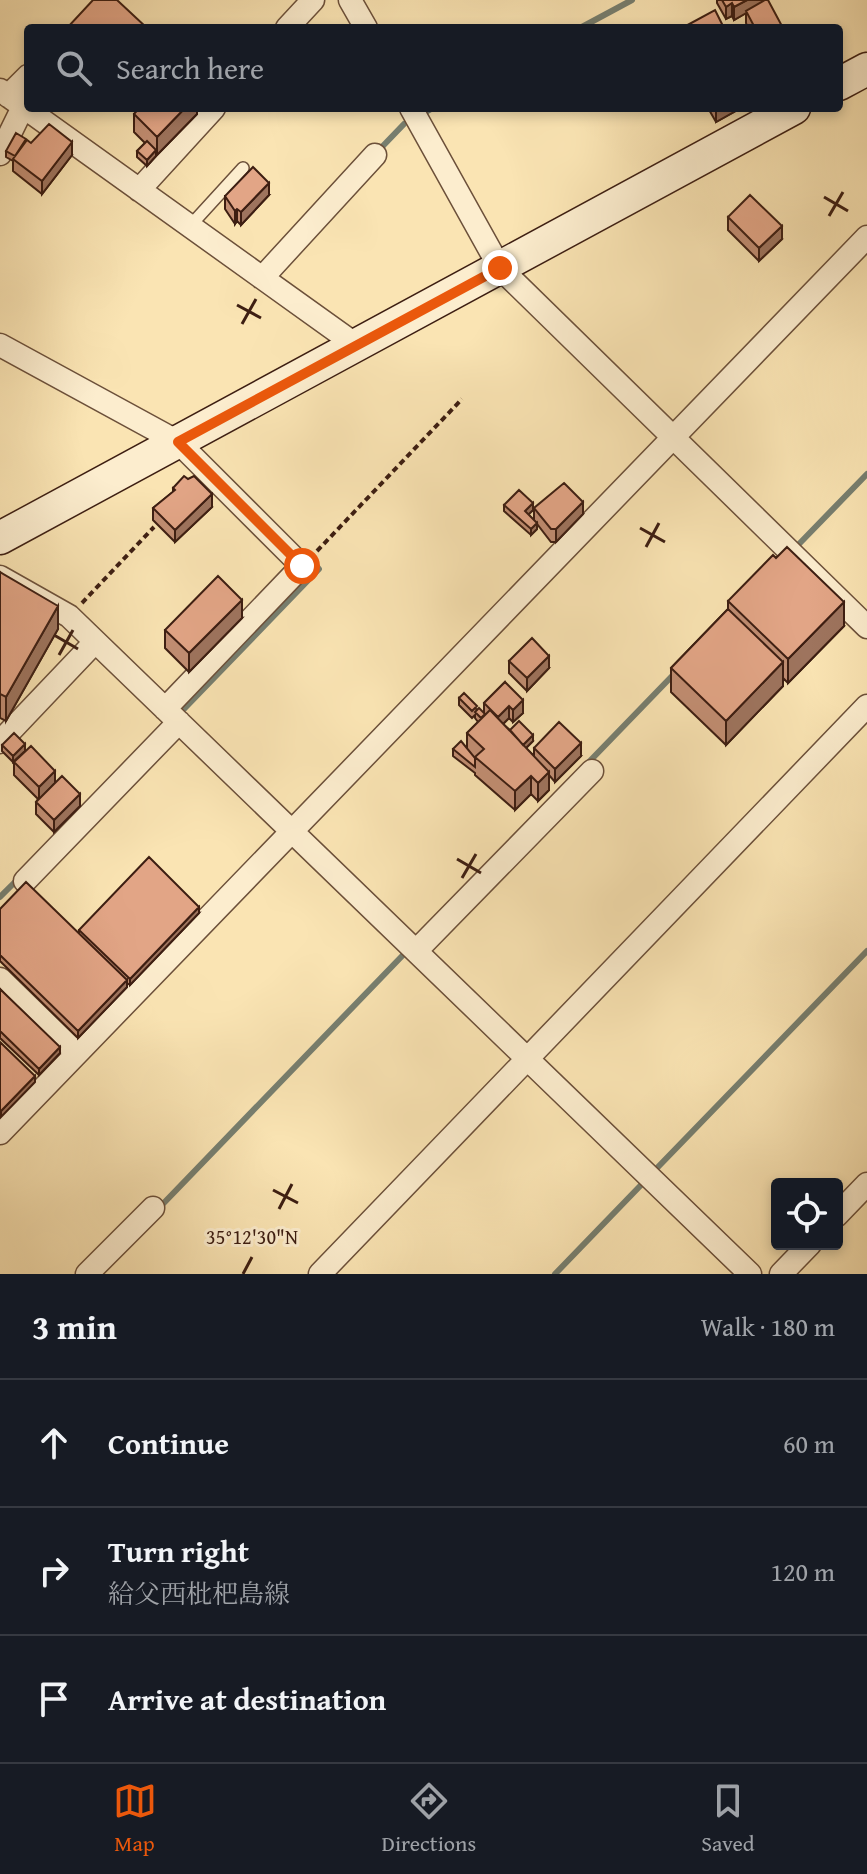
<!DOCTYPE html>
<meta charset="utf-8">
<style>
body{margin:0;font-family:"Gentium Book Plus","Noto Serif JP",serif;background:#242831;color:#f1f3f6}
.controls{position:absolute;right:24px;bottom:24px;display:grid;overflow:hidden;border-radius:8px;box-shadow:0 4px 12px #0003}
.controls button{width:72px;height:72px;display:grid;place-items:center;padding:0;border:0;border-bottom:2px solid #363941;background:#171b24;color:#f1f3f6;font:40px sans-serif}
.stop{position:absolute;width:24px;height:24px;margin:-18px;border:6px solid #ea580c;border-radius:50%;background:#fff}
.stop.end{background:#ea580c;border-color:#fff;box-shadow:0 2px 8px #0008}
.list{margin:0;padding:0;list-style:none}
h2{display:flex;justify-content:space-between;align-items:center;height:104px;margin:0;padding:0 32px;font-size:34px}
h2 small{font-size:26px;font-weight:400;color:#9ea1a6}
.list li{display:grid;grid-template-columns:52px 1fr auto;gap:24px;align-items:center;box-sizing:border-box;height:128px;padding:0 32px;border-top:2px solid #363941}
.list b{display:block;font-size:30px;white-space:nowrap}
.list p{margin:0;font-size:26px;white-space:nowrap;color:#9ea1a6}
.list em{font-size:26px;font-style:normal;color:#9ea1a6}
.icon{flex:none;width:44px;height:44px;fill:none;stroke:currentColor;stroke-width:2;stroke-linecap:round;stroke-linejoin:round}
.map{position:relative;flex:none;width:867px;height:1274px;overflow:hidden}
.search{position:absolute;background:#171b24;box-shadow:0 4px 12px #0003;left:24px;right:24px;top:24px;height:88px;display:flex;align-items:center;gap:20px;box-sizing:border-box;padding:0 28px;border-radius:8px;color:#9ea1a6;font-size:30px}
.sheet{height:488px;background:#171b24}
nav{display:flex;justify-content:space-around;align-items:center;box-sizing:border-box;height:112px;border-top:2px solid #363941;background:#171b24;font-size:22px;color:#9ea1a6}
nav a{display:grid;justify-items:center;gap:4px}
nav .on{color:#ea580c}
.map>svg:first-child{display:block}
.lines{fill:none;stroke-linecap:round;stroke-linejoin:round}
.stream{stroke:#777f70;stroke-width:6}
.service-casing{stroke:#6c503a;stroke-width:14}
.minor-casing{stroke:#6c503a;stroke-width:25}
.secondary-casing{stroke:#3d1e12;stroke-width:35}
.path{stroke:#3d1e12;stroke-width:4;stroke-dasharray:6 4;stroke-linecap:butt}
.service{stroke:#fcedce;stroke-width:11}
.minor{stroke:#fcedce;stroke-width:22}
.secondary{stroke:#fcedce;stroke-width:32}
.wall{fill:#c28e73;stroke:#3d1e12;stroke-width:2}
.shaded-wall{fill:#9e745e;stroke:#3d1e12;stroke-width:2}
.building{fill:#e2a586;stroke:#3d1e12;stroke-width:2}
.route{stroke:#ea580c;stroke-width:10}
.ticks{fill:none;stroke:#3d1e12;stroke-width:3}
.ticks-label{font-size:20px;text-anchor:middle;fill:#3d1e12;stroke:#fcedce;stroke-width:6;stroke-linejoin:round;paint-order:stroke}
</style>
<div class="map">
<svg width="867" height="1274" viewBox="0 0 867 1274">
<rect width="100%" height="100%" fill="#fae4b3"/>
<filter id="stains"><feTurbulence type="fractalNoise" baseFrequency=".0025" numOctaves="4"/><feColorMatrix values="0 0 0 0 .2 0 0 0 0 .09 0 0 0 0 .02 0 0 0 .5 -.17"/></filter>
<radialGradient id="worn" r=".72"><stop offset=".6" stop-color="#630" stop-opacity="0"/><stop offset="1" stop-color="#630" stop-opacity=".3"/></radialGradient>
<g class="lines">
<path class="stream" d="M580,28L632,0
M424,113L433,108
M379,150L404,124
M799,544L867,474
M184,709L319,569L315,564
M585,766L675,673
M0,897L20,877
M658,1167L867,951
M159,1208L404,954
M555,1274L642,1184"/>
<g class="service-casing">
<path id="service" d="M190,226L243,168"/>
</g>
<g class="minor-casing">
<path id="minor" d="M350,0L366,28
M287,28L313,0
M0,90L356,345
M8,96L28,76
M411,108L500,268L867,627
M0,154L23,107
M139,190L214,108
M262,278L375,155
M0,345L178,442L302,566L165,709
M0,577L69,616L750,1274
M0,742L95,642
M25,881L179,722
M416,951L592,771
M0,979L76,1053
M0,1133L867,237
M837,1215L867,1184
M87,1274L153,1208
M320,1274L867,706
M781,1274L810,1244"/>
</g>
<g class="secondary-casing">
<path id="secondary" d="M839,84L867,69
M0,538L794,108"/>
</g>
<path class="path" d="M317,551L462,399
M82,603L154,527"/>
<use href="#service" class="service"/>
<use href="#minor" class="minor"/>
<use href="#secondary" class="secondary"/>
</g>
<path class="wall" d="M717,0H762V2L783,28H748L746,23V13L734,20L732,16L726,19L717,3Z
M197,108V114L157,155L156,154V156L147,166L137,157V151L145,143L134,132V114Z
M708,108H741L716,122Z
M26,142L72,155L42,194L13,171V161L6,157V151Z
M269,195L241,225L237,221L235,224L225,209V196Z
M728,217L782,239L759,261L728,230Z
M173,488L212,507L175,542L153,520V508L173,492Z
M504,505L533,510L528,514L534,521V508L583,514L556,542H551L537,524V529L531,535L504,511Z
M0,572L58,629L6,721L0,718Z
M728,601L844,626L788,683L783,678V686L726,745L671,692V668L728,609Z
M242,618L189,672L165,648V630Z
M509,661L549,668L527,691L509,673Z
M505,682L523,713L513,722L509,718L503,724L510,730L533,741L526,748L534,756V748L581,756L555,782L549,775V790L538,801L531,794L515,810L475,775V773L453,756V749L467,748V733L478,722L475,718V715L472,718L459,705V698L484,714V703Z
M2,745L25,751L13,762L2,751Z
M14,762L55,783L80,806L54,832L36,814V802L38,799L14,775Z
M0,909L79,933V930L199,913L130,985L127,983V987L78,1038L0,961Z
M0,989L60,1053L39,1075L0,1038Z"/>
<path class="shaded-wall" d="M747,0H762V4L734,20V7Z
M732,3V16L726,19V7Z
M185,108H197V114L157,155V137Z
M716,108H741L716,122Z
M72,142V155L42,194V181Z
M156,150V156L147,166V160Z
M269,183V195L241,225V212Z
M237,209V221L235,224V211Z
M782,226V239L759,261V248Z
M212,494V507L175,542V530Z
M583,502V514L556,542V529Z
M533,503V510L525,518V511Z
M537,523V529L531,535V529Z
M242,600V618L189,672V653Z
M844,602V626L788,683V659Z
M58,606V629L6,721V697Z
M549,656V668L527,691V678Z
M783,662V686L726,745V721Z
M523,700V713L513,722V710Z
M509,706V718L498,729V717Z
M533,735V741L523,751V745Z
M581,743V756L555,782V769Z
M25,744V751L13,762V756Z
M55,771V783L39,800V787Z
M549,772V790L538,801V783Z
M531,776V794L515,810V791Z
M80,794V806L54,832V820Z
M199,907V913L130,985V979Z
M127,980V987L78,1038V1031Z
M60,1047V1053L39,1075V1069Z
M35,1076V1082L1,1117V1111Z"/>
<path class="building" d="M93,0H117L147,28H67Z
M722,0H747L734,7L732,3L726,7Z
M765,0H768L783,28H755L746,11Z
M715,10L724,28H682Z
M139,108H185L157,137L134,114Z
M49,124L72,142L42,181L13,159L27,140L31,143Z
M16,133L26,139L15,156L6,151Z
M147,141L156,150L147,160L137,151Z
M253,167L269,183L241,212L237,209L235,211L225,196Z
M750,195L782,226L759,248L728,217Z
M184,476L188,479L194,476L212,494L175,530L153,508L175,490L173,488Z
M564,483L583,502L556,529H551L534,508Z
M519,490L533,503L525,511L537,523L531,529L504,505Z
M787,547L844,602L788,659L728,601L773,555L776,558Z
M0,572L58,606L6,697L0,694Z
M218,576L242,600L189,653L165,630Z
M728,609L783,662L726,721L671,668Z
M532,638L549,656L527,678L509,661Z
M505,682L523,700L513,710L509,706L498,717L484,703Z
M464,693L477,706L472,711L459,698Z
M479,708L485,714L481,718L475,712Z
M490,710L549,772L538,783L531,776L515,791L475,757L484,749L467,733Z
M519,721L533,735L523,745L510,730Z
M559,722L581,743L555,769L534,748Z
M14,733L25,744L13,756L2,745Z
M461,741L475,758V767L453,749Z
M31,746L55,771L39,787L14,762Z
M62,776L80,794L54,820L36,802Z
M149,857L199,907L130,979L79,930Z
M26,882L127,980L78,1031L0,955V909Z
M0,989L60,1047L39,1069L0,1031Z
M0,1042L35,1076L1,1111L0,1110Z"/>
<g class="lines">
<path class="route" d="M302,566L178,442L500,268"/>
</g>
<path class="ticks" d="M824,197L848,211M829,216L843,192M237,305L261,318M242,324L256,299M640,528L665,542M646,547L659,523M54,635L78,649M59,655L73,630M457,859L481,873M462,878L476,854M273,1190L298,1203M279,1209L292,1184M243,1274L252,1257"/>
<g class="ticks-label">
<text x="252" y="1244">35°12'30"N</text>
</g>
<rect width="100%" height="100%" filter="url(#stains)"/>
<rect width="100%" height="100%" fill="url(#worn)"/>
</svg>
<div class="controls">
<button><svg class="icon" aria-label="locate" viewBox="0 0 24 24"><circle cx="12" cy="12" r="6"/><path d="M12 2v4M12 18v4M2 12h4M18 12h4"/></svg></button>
</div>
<div class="stop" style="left:302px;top:566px"></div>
<div class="stop end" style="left:500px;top:268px"></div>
<div class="search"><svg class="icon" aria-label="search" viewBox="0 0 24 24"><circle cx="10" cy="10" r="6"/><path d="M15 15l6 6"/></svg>Search here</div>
</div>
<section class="sheet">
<h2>3 min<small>Walk · 180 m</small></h2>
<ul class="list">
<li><svg class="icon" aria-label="ahead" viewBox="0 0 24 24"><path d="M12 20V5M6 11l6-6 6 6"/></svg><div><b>Continue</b></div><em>60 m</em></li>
<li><svg class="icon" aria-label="right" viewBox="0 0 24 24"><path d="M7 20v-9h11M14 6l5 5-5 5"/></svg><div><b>Turn right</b><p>給父西枇杷島線</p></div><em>120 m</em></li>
<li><svg class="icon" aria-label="arrive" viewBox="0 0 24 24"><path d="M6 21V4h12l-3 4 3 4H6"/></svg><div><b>Arrive at destination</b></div></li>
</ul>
</section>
<nav>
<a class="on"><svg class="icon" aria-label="map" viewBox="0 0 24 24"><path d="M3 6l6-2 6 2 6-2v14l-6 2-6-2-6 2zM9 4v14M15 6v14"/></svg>Map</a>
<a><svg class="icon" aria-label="directions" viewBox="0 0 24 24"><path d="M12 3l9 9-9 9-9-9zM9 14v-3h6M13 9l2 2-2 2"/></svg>Directions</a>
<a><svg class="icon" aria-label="saved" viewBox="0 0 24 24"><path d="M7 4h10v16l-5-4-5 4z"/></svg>Saved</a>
</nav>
